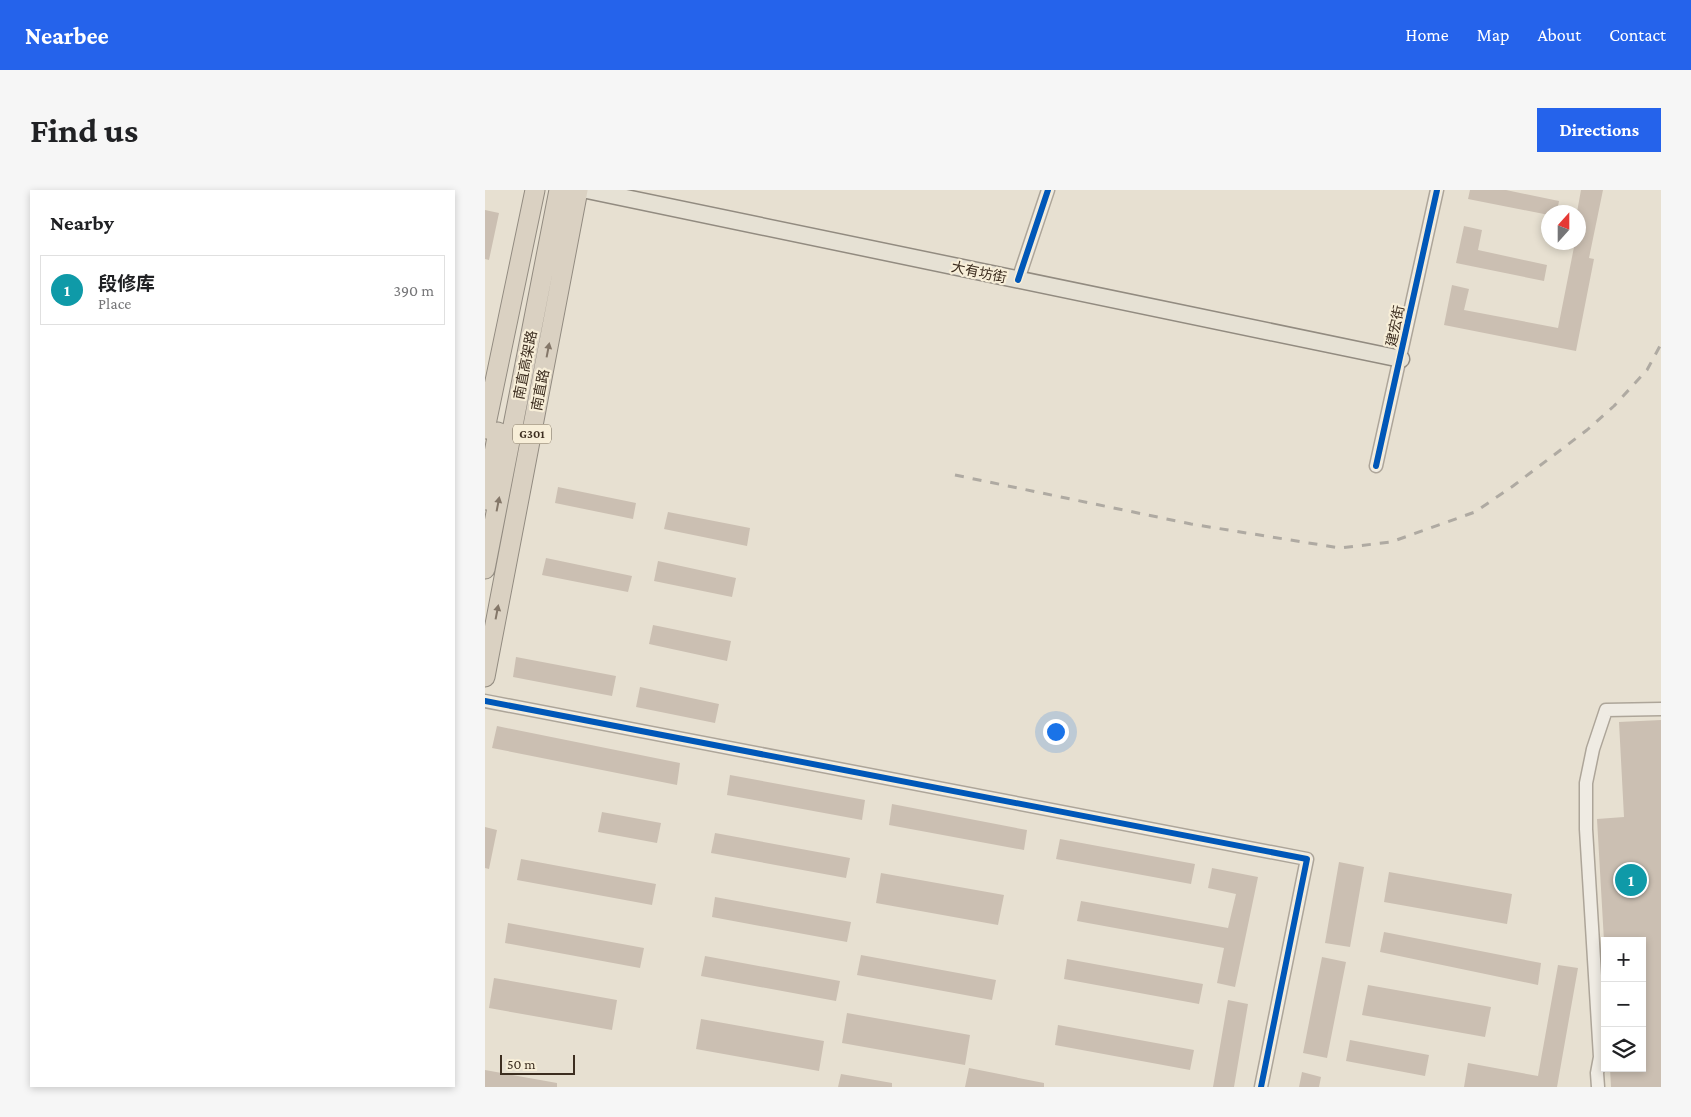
<!DOCTYPE html>
<meta charset="utf-8">
<style>
body{margin:0;font-family:"Crimson Pro","Noto Sans SC",serif;background:#f6f6f6;color:#202124}
.controls{position:absolute;right:15px;bottom:15px;display:grid;overflow:hidden;border-radius:0px;box-shadow:0 2px 8px #0003}
.controls button{width:45px;height:45px;display:grid;place-items:center;padding:0;border:0;border-bottom:1px solid #e0e0e0;background:#fff;color:#202124;font:25px sans-serif}
.compass{position:absolute;left:1056px;top:15px;width:45px;height:45px;border-radius:50%;background:#fff;box-shadow:0 2px 8px #0003;rotate:21deg}
.scale{position:absolute;left:15px;bottom:12px;width:75px;box-sizing:border-box;padding-left:5px;border:2px solid #3d2e20;border-top:0;font-size:14px;line-height:18px;white-space:nowrap;color:#3d2e20;-webkit-text-stroke:4px #f7eed8;paint-order:stroke}
.you{position:absolute;left:570px;top:541px;width:18px;height:18px;margin:-12px;border:4px solid #fff;border-radius:50%;background:#1a73e8;box-shadow:0 0 0 8px #1a73e833}
.badge{display:grid;place-items:center;width:32px;height:32px;border-radius:50%;background:#2563eb;color:#fff;font-size:16px;font-weight:700}
.pin{position:absolute;translate:-50% -50%;border:2px solid #fff;box-shadow:0 1px 5px #0006}
.list{margin:0;padding:0;list-style:none}
h2{display:flex;justify-content:space-between;align-items:center;height:65px;margin:0;padding:0 20px;font-size:21px}
h2 small{font-size:16px;font-weight:400;color:#757577}
.list li{display:grid;grid-template-columns:32px 1fr auto;gap:15px;align-items:center;box-sizing:border-box;height:70px;margin:0 10px 10px;padding:0 10px;border:1px solid #e0e0e0;border-radius:0px}
.list b{display:block;font-size:19px;white-space:nowrap}
.list p{margin:0;font-size:16px;white-space:nowrap;color:#757577}
.list em{font-size:16px;font-style:normal;color:#757577}
.icon{flex:none;width:28px;height:28px;fill:none;stroke:currentColor;stroke-width:2;stroke-linecap:round;stroke-linejoin:round}
.map{position:relative;flex:none;width:1176px;height:897px;overflow:hidden;border-radius:0px}
header{display:flex;align-items:center;gap:30px;box-sizing:border-box;height:70px;padding:0 25px;background:#2563eb;color:#fff}
header strong{font-size:24px}
nav{display:flex;gap:28px;margin-inline-start:auto;font-size:18px}
.intro{display:flex;align-items:center;justify-content:space-between;box-sizing:border-box;height:120px;padding:0 30px}
h1{margin:0;font-size:35px}
.button{padding:12px 22px;border-radius:0px;background:#2563eb;color:#fff;font-size:18px;font-weight:700}
main{display:flex;gap:30px;padding:0 30px}
aside{flex:1;background:#fff;border-radius:0px;box-shadow:0 2px 8px #0003}
.map>svg:first-child{display:block}
.building{fill:#cbbfb2}
.lines{fill:none;stroke-linecap:round;stroke-linejoin:round}
.minor-casing{stroke:#ada599;stroke-width:15}
.major-casing{stroke:#928b80;stroke-width:19}
.highway-casing{stroke:#928b80;stroke-width:21}
.minor{stroke:#efebe3;stroke-width:12}
.major{stroke:#e6e1d4;stroke-width:16}
.highway{stroke:#dad1c2;stroke-width:19}
.rail{stroke:#afaaa2;stroke-width:3;stroke-dasharray:9 9;stroke-linecap:butt}
.cycleway-casing{stroke:#f7eed8;stroke-width:9}
.cycleway{stroke:#0057b8;stroke-width:6}
.oneway{fill:#847769}
.labels{text-anchor:middle;stroke-width:4.5;stroke-linejoin:round;paint-order:stroke}
.shield{fill:#f7eed8;stroke:#756857;stroke-width:1}
.shield-label{font-size:12px;font-weight:bold;fill:#3d2e20}
.street-label{font-size:14px;fill:#3d2e20;stroke:#f7eed8}
</style>
<header>
<strong>Nearbee</strong>
<nav><a>Home</a><a>Map</a><a>About</a><a>Contact</a></nav>
</header>
<div class="intro"><h1>Find us</h1><a class="button">Directions</a></div>
<main>
<aside>
<h2>Nearby<small></small></h2>
<ul class="list">
<li><span class="badge" style="background:#0f9aa8">1</span><div><b>段修库</b><p>Place</p></div><em>390 m</em></li>
</ul>
</aside>
<div class="map">
<svg width="1176" height="897" viewBox="0 0 1176 897">
<rect width="100%" height="100%" fill="#e7e0d1"/>
<path class="building" d="M985,0H1021L1074,11L1072,22H1064V25L983,9Z
M1096,0H1118L1104,68L1109,69L1091,161L959,135L967,95L984,99L979,120L1073,138L1090,52H1094V22H1092Z
M0,20L14,23L4,70L0,69Z
M979,36L997,40L993,60L1062,75L1059,91L971,73Z
M73,297L151,313L148,329L70,313Z
M183,322L265,338L262,356L179,339Z
M61,368L147,386L143,402L57,385Z
M173,371L251,388L247,407L169,391Z
M168,435L246,451L242,471L164,454Z
M31,467L131,486L127,506L28,487Z
M155,497L234,514L230,533L151,517Z
M1176,530V897H1126L1125,878H1157V751H1119L1112,629L1139,627L1134,532Z
M12,536L195,573L192,595L7,558Z
M245,585L380,610L377,630L242,605Z
M407,614L542,640L539,660L404,635Z
M117,622L176,633L172,653L113,642Z
M0,637L12,640L4,679L0,678Z
M230,643L365,668L361,688L226,663Z
M575,649L710,674L706,694L571,669Z
M36,669L171,694L167,715L32,690Z
M854,672L879,677L865,757L840,753Z
M727,678L773,687L750,797L732,793L739,758L592,731L596,711L743,738L751,704L723,698Z
M904,682L1027,704L1022,734L899,712Z
M396,683L519,705L513,735L391,713Z
M230,707L366,732L362,752L227,727Z
M23,733L159,758L155,778L20,753Z
M899,742L1056,773L1053,795L895,762Z
M376,765L511,790L507,810L372,785Z
M220,766L355,791L351,811L216,786Z
M837,767L861,772L842,868L818,863Z
M582,769L718,794L714,814L579,789Z
M1073,775L1093,778L1072,897H979L983,873L1053,886Z
M9,788L132,810L127,840L4,818Z
M883,795L1006,817L1000,847L877,825Z
M743,810L763,814L749,897H728Z
M362,823L485,845L480,875L357,853Z
M216,829L339,851L334,881L211,859Z
M573,835L709,860L705,880L570,855Z
M865,850L944,865L940,886L861,871Z
M484,878L559,893V897H480Z
M0,880L72,893V897H0Z
M817,882L836,887L834,897H814Z
M356,884L407,893V897H353Z"/>
<g class="lines">
<g class="minor-casing">
<path id="minor" d="M533,90L563,0
M891,276L952,0
M0,511L822,669L776,897
M1113,897L1112,883L1115,867L1101,639V593L1108,559L1121,520L1176,519"/>
</g>
<g class="major-casing">
<path id="major" d="M102,0L916,169"/>
</g>
<g class="highway-casing">
<path id="highway" d="M0,239L50,0
M0,310L13,242
M0,379L74,0
M0,487L93,0"/>
</g>
<use href="#minor" class="minor"/>
<use href="#major" class="major"/>
<use href="#highway" class="highway"/>
<path class="rail" d="M470,285L706,334L855,358L906,352L990,322L1028,296L1102,240L1129,216L1162,180L1176,154"/>
<g class="cycleway-casing">
<path id="cycleway" d="M533,90L563,0
M891,276L952,0
M0,511L822,669L776,897"/>
</g>
<use href="#cycleway" class="cycleway"/>
</g>
<defs><path id="oneway-solid" d="M-6-.8H1V-3.2L6.5 0L1 3.2V.8H-6Z" transform="scale(1.25)"/></defs>
<g class="oneway">
<use href="#oneway-solid" transform="translate(63 160) rotate(-79)"/>
<use href="#oneway-solid" transform="translate(13 314) rotate(-79)"/>
<use href="#oneway-solid" transform="translate(12 422) rotate(-79)"/>
</g>
<g class="labels">
<rect class="shield" x="28" y="234.5" width="38" height="19" rx="4"/>
<g class="shield-label">
<text x="47" y="248">G301</text>
</g>
<g class="street-label">
<text transform="translate(494 82) rotate(12)" y="5">大有坊街</text>
<text transform="translate(910 136) rotate(-78)" y="5">建宏街</text>
<text transform="translate(40 175) rotate(-79)" y="5">南直高架路</text>
<text transform="translate(55 200) rotate(-79)" y="5">南直路</text>
</g>
</g>
</svg>
<div class="controls">
<button>+</button>
<button>−</button>
<button><svg class="icon" aria-label="layers" viewBox="0 0 24 24"><path d="M12 4l9 5-9 5-9-5zM3 14l9 5 9-5"/></svg></button>
</div>
<svg class="compass" viewBox="-18 -18 36 36"><path d="M0-13l5 13h-10z" fill="#e53935"/><path d="M0 13l5-13h-10z" fill="#757577"/></svg>
<div class="scale">50 m</div>
<div class="you"></div>
<div class="pin badge" style="left:1146px;top:690px;background:#0f9aa8">1</div>
</div>
</main>
